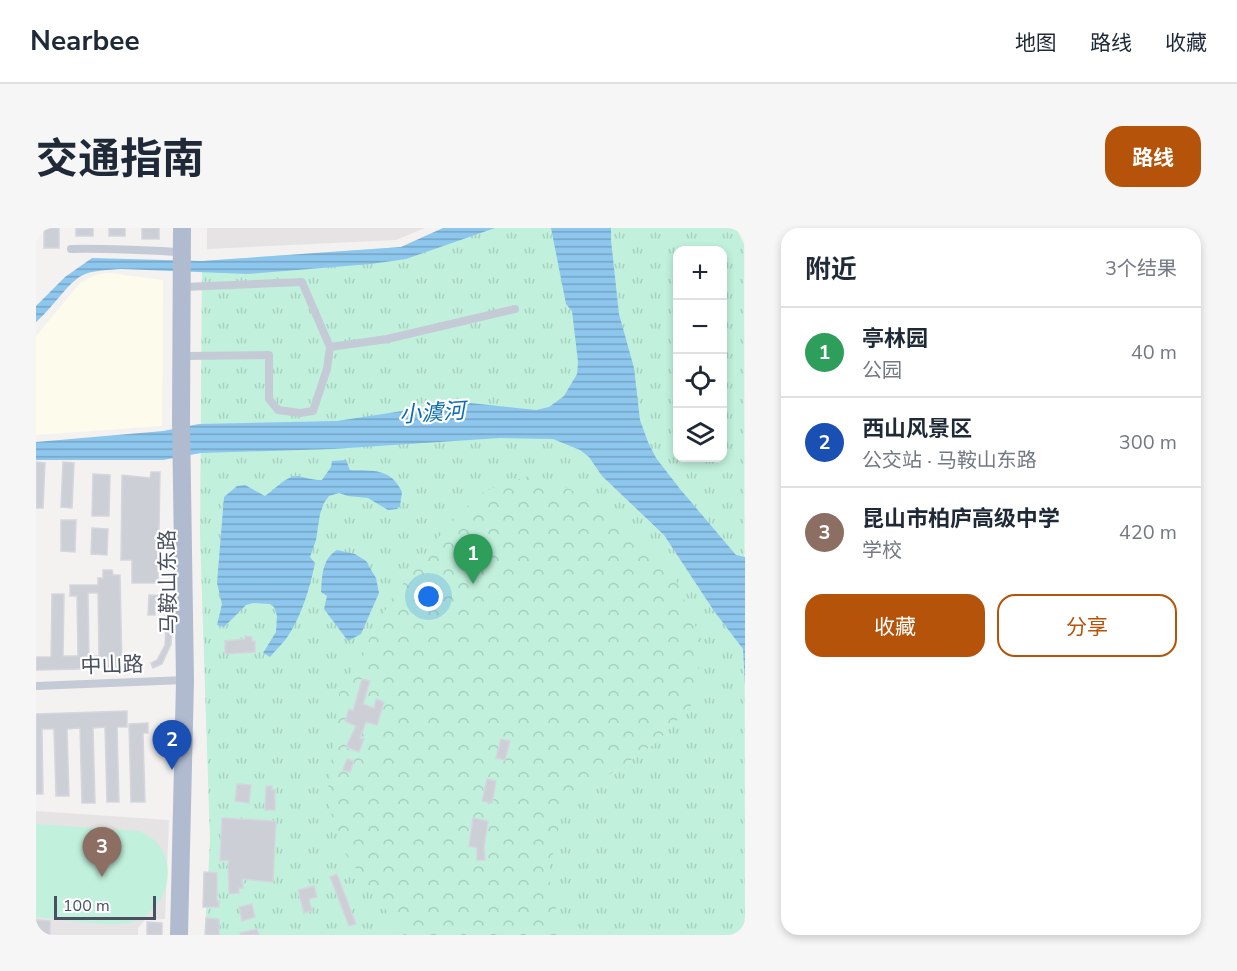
<!DOCTYPE html>
<html lang="zh">
<meta charset="utf-8">
<style>
body{margin:0;font-family:"Nunito Sans","Noto Sans SC",sans-serif;background:#f6f6f7;color:#1f2937}
.controls{position:absolute;right:18px;top:18px;display:grid;overflow:hidden;border-radius:12px;box-shadow:0 3px 9px #0003}
.controls button{width:54px;height:54px;display:grid;place-items:center;padding:0;border:0;border-bottom:2px solid #e0e1e3;background:#fff;color:#1f2937;font:30px sans-serif}
.scale{position:absolute;left:18px;bottom:15px;width:102px;box-sizing:border-box;padding-left:6px;border:3px solid #49505f;border-top:0;font-size:16px;line-height:21px;white-space:nowrap;color:#49505f;-webkit-text-stroke:4px #fff;paint-order:stroke}
.you{position:absolute;left:393px;top:369px;width:21px;height:21px;margin:-15px;border:4px solid #fff;border-radius:50%;background:#1a73e8;box-shadow:0 0 0 9px #1a73e833}
.badge{display:grid;place-items:center;width:39px;height:39px;border-radius:50%;background:#b45309;color:#fff;font-size:20px;font-weight:700}
.pin{position:absolute;translate:-50% -50px;filter:drop-shadow(0 2px 3px #0008)}
.pin::after{content:'';position:absolute;top:32px;width:21px;height:18px;background:inherit;clip-path:polygon(0 0,100% 0,50% 100%)}
.list{margin:0;padding:0;list-style:none}
h2{display:flex;justify-content:space-between;align-items:center;height:78px;margin:0;padding:0 24px;font-size:26px}
h2 small{font-size:20px;font-weight:400;color:#747a83}
.list li{display:grid;grid-template-columns:39px 1fr auto;gap:18px;align-items:center;box-sizing:border-box;height:90px;padding:0 24px;border-top:2px solid #e0e1e3}
.list b{display:block;font-size:22px;white-space:nowrap}
.list p{margin:0;font-size:20px;white-space:nowrap;color:#747a83}
.list em{font-size:20px;font-style:normal;color:#747a83}
.actions{display:flex;gap:12px;padding:18px 24px}
.actions a{flex:1;padding:14px 0;border:2px solid #b45309;border-radius:18px;text-align:center;font-size:21px;color:#b45309}
.actions .main{background:#b45309;color:#fff}
.icon{flex:none;width:33px;height:33px;fill:none;stroke:currentColor;stroke-width:2;stroke-linecap:round;stroke-linejoin:round}
.map{position:relative;flex:none;width:709px;height:707px;overflow:hidden;border-radius:18px}
header{display:flex;align-items:center;gap:36px;box-sizing:border-box;height:84px;padding:0 30px;background:#fff;border-bottom:2px solid #e0e1e3}
header strong{font-size:28px}
nav{display:flex;gap:33px;margin-inline-start:auto;font-size:21px}
.intro{display:flex;align-items:center;justify-content:space-between;box-sizing:border-box;height:144px;padding:0 36px}
h1{margin:0;font-size:42px}
.button{padding:15px 27px;border-radius:18px;background:#b45309;color:#fff;font-size:21px;font-weight:700}
main{display:flex;gap:36px;padding:0 36px}
aside{flex:1;background:#fff;border-radius:18px;box-shadow:0 3px 9px #0003}
.map>svg:first-child{display:block}
.commercial{fill:#fdfbec}
.education{fill:#e5e3e3}
.grass{fill:url(#grass-tufts);fill-rule:evenodd}
.forest{fill:url(#forest-crowns)}
.pitch{fill:#c1f1dc}
.water{fill:url(#water-rules)}
.building{fill:#cdcfd7;stroke:#d5d6dd;stroke-width:1.5;fill-rule:evenodd}
.lines{fill:none;stroke-linecap:round;stroke-linejoin:round}
.minor{stroke:#c5cbd6;stroke-width:8}
.major{stroke:#b1bbd0;stroke-width:10}
.labels{text-anchor:middle;stroke-width:4.5;stroke-linejoin:round;paint-order:stroke}
.street-label{font-size:21px;fill:#49505f;stroke:#fff}
.water-label{font-size:22px;font-style:italic;fill:#0b6eb1;stroke:#fff}
</style>
<header>
<strong>Nearbee</strong>
<nav><a>地图</a><a>路线</a><a>收藏</a></nav>
</header>
<div class="intro"><h1>交通指南</h1><a class="button">路线</a></div>
<main>
<div class="map">
<svg width="709" height="707" viewBox="0 0 709 707">
<defs>
<pattern id="grass-tufts" width="24" height="20" patternUnits="userSpaceOnUse" patternTransform="scale(1.5)"><rect width="24" height="20" fill="#c1f1dc"/><path d="M3 7l-1-3M5 7V3M7 7l1-3M15 17l-1-3M17 17v-4M19 17l1-3" fill="none" stroke="#a7d0bf"/></pattern>
<pattern id="forest-crowns" width="20" height="18" patternUnits="userSpaceOnUse" patternTransform="scale(1.5)"><rect width="20" height="18" fill="#c1f1dc"/><path d="M2 6a3 3 0 1 1 6 0M12 15a3 3 0 1 1 6 0" fill="none" stroke="#a7d0bf"/></pattern>
<pattern id="water-rules" width="6" height="5" patternUnits="userSpaceOnUse" patternTransform="scale(1.5)"><rect width="6" height="5" fill="#8dc7ee"/><path d="M0 2.5h6" fill="none" stroke="#75a4c4"/></pattern>
</defs>
<rect width="100%" height="100%" fill="#f4f2f1"/>
<path class="commercial" d="M73,45L127,52L126,198L0,207V108L44,55L59,47Z"/>
<path class="education" d="M171,0H389L360,12L171,21Z
M0,583L133,592L129,691L109,692L102,700V707H0Z"/>
<path class="grass" d="M407,0H700L708,16L709,707H169L174,613L164,307L166,33L365,19ZM642,22H686V230H642Z"/>
<path class="forest" d="M498,246L567,276L637,345L665,411L661,471L620,515L562,554L526,586L512,646L526,707H368L306,621L291,572L303,466L356,370L416,292L449,263Z"/>
<path class="pitch" d="M0,596L102,603C146,617 139,680 97,694C77,700 23,691 0,689Z"/>
<path class="water" d="M407,0H459L370,31L335,36L212,46L85,41C73,42 58,42 47,47C32,54 15,82 0,94V78L29,49L56,30L166,33L365,19Z
M515,0H575V12L583,86L598,140L604,192L612,214L620,230L644,261L700,327L709,329V458L707,421L678,383L628,307L566,248L553,229L544,222L517,211L464,210L297,221L165,225L127,232H0V214L127,203L163,196L301,193L425,174L500,182L513,179L528,168L541,146L542,134L536,83L530,76Z
M310,232L314,242C338,243 355,240 366,264L364,278L361,281L352,282L332,270L312,268L303,265L293,268L288,275L284,286L280,312L274,329L279,335C274,360 265,390 250,411C245,417 239,423 234,429L227,425L240,404L241,388L238,379L234,376L217,375L210,377L188,399L181,397L186,376L181,355L188,269L201,258L209,257L229,268C238,262 251,247 262,248C271,250 277,252 286,252L295,239L296,233Z
M301,322L319,326L330,333L340,350L343,365L325,406L312,413L288,381L291,368L285,364C286,348 286,331 301,322Z"/>
<path class="building" d="M8,0H23V20H8Z
M40,0H57V8H40Z
M73,0H89V8H73Z
M106,0H123V11H106Z
M0,234L9,235L7,280H0Z
M27,234L38,235L36,280L25,279Z
M115,244H124L122,355H96V332H85L86,247L114,250Z
M57,246L74,247L73,288H56Z
M25,292H40L39,324L25,323Z
M56,300L72,301L71,327L55,326Z
M67,342H76L77,347H84L86,440L0,442V429H15L16,366H28L27,428H42L41,368H34V357H62V350H67ZM52,365H62L63,428H53Z
M113,367L136,368V388L129,387L130,375H119V387H112Z
M130,399H136L135,416L126,436L117,440L115,435L121,432L129,417Z
M209,408L216,409V413H219V424L189,426V413L209,411Z
M326,451L334,453L327,476L338,480L340,471L348,474L341,497L330,494L324,510L328,511L323,524L310,519L320,498L309,493L313,481L317,483Z
M91,483V499H81L83,574H71L69,499L57,500L59,575H46L44,500L31,501L33,568H20L18,501H6L7,566H0V486Z
M112,495V505H107L109,574H95L93,496Z
M465,511L474,513L469,532L460,530Z
M311,531L318,533L314,544L307,542Z
M451,551L460,553L456,575L446,573Z
M201,556L215,557L213,575L199,573Z
M230,558H236V562H239V582H229Z
M186,590L240,593L237,654L206,651L207,660H203V665L193,666L192,632L184,633Z
M437,590L452,593L448,619L449,632H441V620L433,618Z
M168,644L181,645V673H183V679H167Z
M301,646L320,696L313,698L294,649Z
M278,658L281,669L273,671L276,683L268,685L262,662Z
M216,676L219,689L206,693L203,679Z
M170,690L183,691V707H169Z
M0,692L14,693V707H0Z
M111,694L126,695V707H111Z
M221,701L223,707H205L204,705Z"/>
<g class="lines">
<path class="minor" d="M35,21C71,20 106,22 142,24
M149,59L266,54L294,119L291,141L277,183L264,185L242,182L233,171V127L149,128
M294,119L351,111L479,81
M0,458L149,452"/>
<path class="major" d="M139,707L145,453L141,193L142,0
M147,707L153,452L149,192L150,0"/>
</g>
<g class="labels">
<g class="street-label">
<text transform="translate(132 354) rotate(-91)" y="7">马鞍山东路</text>
<text transform="translate(76 437) rotate(-2)" y="7">中山路</text>
</g>
<g class="water-label">
<text transform="translate(396 184) rotate(-4)" y="8">小澞河</text>
</g>
</g>
</svg>
<div class="controls">
<button>+</button>
<button>−</button>
<button><svg class="icon" aria-label="locate" viewBox="0 0 24 24"><circle cx="12" cy="12" r="6"/><path d="M12 2v4M12 18v4M2 12h4M18 12h4"/></svg></button>
<button><svg class="icon" aria-label="layers" viewBox="0 0 24 24"><path d="M12 4l9 5-9 5-9-5zM3 14l9 5 9-5"/></svg></button>
</div>
<div class="scale">100 m</div>
<div class="you"></div>
<div class="pin badge" style="left:437px;top:356px;background:#2e9e5b">1</div>
<div class="pin badge" style="left:136px;top:542px;background:#1a4fb4">2</div>
<div class="pin badge" style="left:66px;top:649px;background:#8d6e63">3</div>
</div>
<aside>
<h2>附近<small>3个结果</small></h2>
<ul class="list">
<li><span class="badge" style="background:#2e9e5b">1</span><div><b>亭林园</b><p>公园</p></div><em>40 m</em></li>
<li><span class="badge" style="background:#1a4fb4">2</span><div><b>西山风景区</b><p>公交站 · 马鞍山东路</p></div><em>300 m</em></li>
<li><span class="badge" style="background:#8d6e63">3</span><div><b>昆山市柏庐高级中学</b><p>学校</p></div><em>420 m</em></li>
</ul>
<div class="actions"><a class="main">收藏</a><a>分享</a></div>
</aside>
</main>
